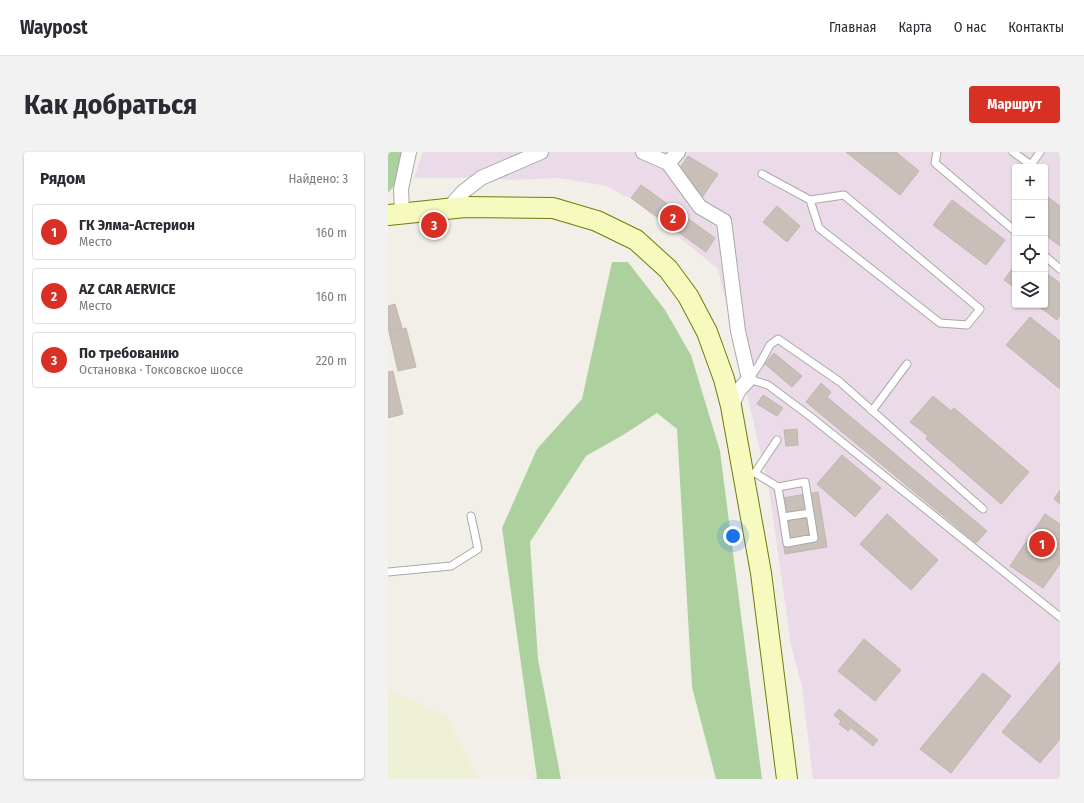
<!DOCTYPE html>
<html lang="ru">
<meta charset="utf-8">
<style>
body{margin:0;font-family:"Fira Sans Condensed",sans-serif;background:#f2f2f3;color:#2b2b33}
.controls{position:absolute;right:12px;top:12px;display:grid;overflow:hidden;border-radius:4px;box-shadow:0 1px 3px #0004}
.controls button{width:36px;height:36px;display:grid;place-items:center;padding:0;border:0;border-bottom:1px solid #e1e1e2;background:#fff;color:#2b2b33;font:20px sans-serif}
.you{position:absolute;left:345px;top:384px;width:14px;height:14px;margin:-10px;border:3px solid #fff;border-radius:50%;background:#1a73e8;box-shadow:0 0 0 6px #1a73e833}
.badge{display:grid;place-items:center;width:26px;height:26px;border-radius:50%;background:#d93025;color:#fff;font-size:13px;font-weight:700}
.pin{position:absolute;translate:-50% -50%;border:2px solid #fff;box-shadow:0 1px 4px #0006}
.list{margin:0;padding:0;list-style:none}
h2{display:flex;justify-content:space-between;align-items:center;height:52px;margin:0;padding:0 16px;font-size:17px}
h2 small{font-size:13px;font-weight:400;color:#7c7c81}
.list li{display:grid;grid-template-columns:26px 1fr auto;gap:12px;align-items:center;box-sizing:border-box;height:56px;margin:0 8px 8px;padding:0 8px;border:1px solid #e1e1e2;border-radius:4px}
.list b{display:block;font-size:15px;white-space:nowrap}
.list p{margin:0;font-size:13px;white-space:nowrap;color:#7c7c81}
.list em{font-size:13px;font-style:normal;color:#7c7c81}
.icon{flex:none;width:22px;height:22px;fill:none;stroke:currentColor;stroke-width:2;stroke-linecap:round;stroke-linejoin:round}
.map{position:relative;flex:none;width:672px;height:627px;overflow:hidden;border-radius:4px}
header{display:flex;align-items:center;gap:24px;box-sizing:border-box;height:56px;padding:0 20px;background:#fff;border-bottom:1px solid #e1e1e2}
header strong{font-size:19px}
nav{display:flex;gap:22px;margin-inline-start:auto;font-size:14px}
.intro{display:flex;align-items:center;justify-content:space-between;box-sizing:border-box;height:96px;padding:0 24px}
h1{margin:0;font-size:28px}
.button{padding:10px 18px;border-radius:4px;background:#d93025;color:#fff;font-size:14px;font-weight:700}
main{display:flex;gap:24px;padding:0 24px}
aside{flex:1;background:#fff;border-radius:4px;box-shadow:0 1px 3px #0004}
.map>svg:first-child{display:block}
.industrial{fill:#ebdbe8;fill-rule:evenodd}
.farmland{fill:#eef0d5}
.forest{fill:#add19e}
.building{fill:#c7bfb8;stroke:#c4b6ab}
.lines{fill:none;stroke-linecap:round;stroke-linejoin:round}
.lane-casing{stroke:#a9a9a9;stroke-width:9}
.street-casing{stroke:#a9a9a9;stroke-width:16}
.secondary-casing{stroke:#707d05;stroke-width:22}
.lane{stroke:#fff;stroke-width:7}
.street{stroke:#fff;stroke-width:14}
.secondary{stroke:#f7fabf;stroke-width:20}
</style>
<header>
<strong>Waypost</strong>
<nav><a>Главная</a><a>Карта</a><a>О нас</a><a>Контакты</a></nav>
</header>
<div class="intro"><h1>Как добраться</h1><a class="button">Маршрут</a></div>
<main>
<aside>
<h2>Рядом<small>Найдено: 3</small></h2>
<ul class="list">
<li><span class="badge">1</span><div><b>ГК Элма-Астерион</b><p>Место</p></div><em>160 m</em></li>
<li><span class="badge">2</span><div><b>AZ CAR AERVICE</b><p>Место</p></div><em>160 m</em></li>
<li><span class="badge">3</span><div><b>По требованию</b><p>Остановка · Токсовское шоссе</p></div><em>220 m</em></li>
</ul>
</aside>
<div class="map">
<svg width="672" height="627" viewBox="0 0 672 627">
<rect width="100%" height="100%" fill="#f2efe9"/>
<path class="industrial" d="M35,0H672V627H425L414,535L403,493L381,337L330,117L243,46L234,43L219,34L170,26L128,28L93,26H26ZM627,15H657V153H627Z"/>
<path class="farmland" d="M0,538L58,563L90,627H0Z"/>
<path class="forest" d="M0,0H16L6,34L0,41Z
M224,110H240L277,158L303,203L332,299L374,627H328L304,535L289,277L269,261L235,283L198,304L142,390L150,507L173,627H146L149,626L114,376L149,297L194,247Z"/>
<path class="building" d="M458,0H508L531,19L512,43Z
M300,4L330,22L313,47L299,24L292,16Z
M253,33L327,86L318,100L243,46Z
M657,43L672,54V94L657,83Z
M564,48L617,88L598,113L545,73Z
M389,54L412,74L399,90L375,70Z
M627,113V136L616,128Z
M657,120L672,131V164L669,168L649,153H657Z
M7,152L14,176L0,179V154Z
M642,165L672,189V237L618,193Z
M18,176L28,215L10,219L1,180Z
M386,201L414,224L404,235L377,212Z
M5,219L15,262L0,266V220Z
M433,231L443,240L439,245L599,379L588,391L418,250Z
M375,243L395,256L389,264L369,252Z
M545,244L563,259L566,256L641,320L613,352L538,287L540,284L522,270Z
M409,277L410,293L398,294L396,278Z
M454,303L493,336L467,365L429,332Z
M672,338V352L666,347Z
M430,340L439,395L397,402L389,347Z
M499,362L550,408L523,438L472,392Z
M657,362L672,372V412L655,436L622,414Z
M476,487L513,518L487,549L450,519Z
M672,510V587L652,611L614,580Z
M595,521L623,544L563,621L532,597Z
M451,557L490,588L485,594L463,576L460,579L451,572L453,569L446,563Z"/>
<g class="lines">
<g class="lane-casing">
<path id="lane" d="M549,0L547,11L627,79
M625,0L643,13L652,0
M374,22L422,48L456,43L592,157L579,173L552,171L431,76L422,48
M657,104L672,117
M484,259L519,212
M367,321L389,288
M357,323L367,321L390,335L395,365L422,361L417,330L390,335
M595,357L452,230L390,187L382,193L371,213L361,227L380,233L423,265L672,465
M395,365L399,391L426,386L422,361
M0,420L63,414L90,397L83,364"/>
</g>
<g class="street-casing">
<path id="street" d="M255,0L280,11L312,55L336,69L350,179L361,227L351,238L343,254
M280,11L290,0
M60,57L75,40L93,26L153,0
M14,61L13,37L21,0"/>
</g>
<g class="secondary-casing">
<path id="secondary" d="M0,63L77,55L165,56L209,69L248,88L280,117L300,144L319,180L336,227L343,254L373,421L399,627"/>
</g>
<use href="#lane" class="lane"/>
<use href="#street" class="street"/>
<use href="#secondary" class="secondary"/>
</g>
</svg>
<div class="controls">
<button>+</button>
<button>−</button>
<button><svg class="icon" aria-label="locate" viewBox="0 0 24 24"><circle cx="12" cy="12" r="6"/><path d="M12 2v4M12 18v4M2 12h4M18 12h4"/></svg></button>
<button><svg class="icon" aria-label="layers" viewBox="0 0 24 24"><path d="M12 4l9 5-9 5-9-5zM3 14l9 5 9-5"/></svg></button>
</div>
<div class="you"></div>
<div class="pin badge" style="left:654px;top:392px">1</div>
<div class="pin badge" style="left:285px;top:66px">2</div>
<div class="pin badge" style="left:46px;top:73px">3</div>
</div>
</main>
